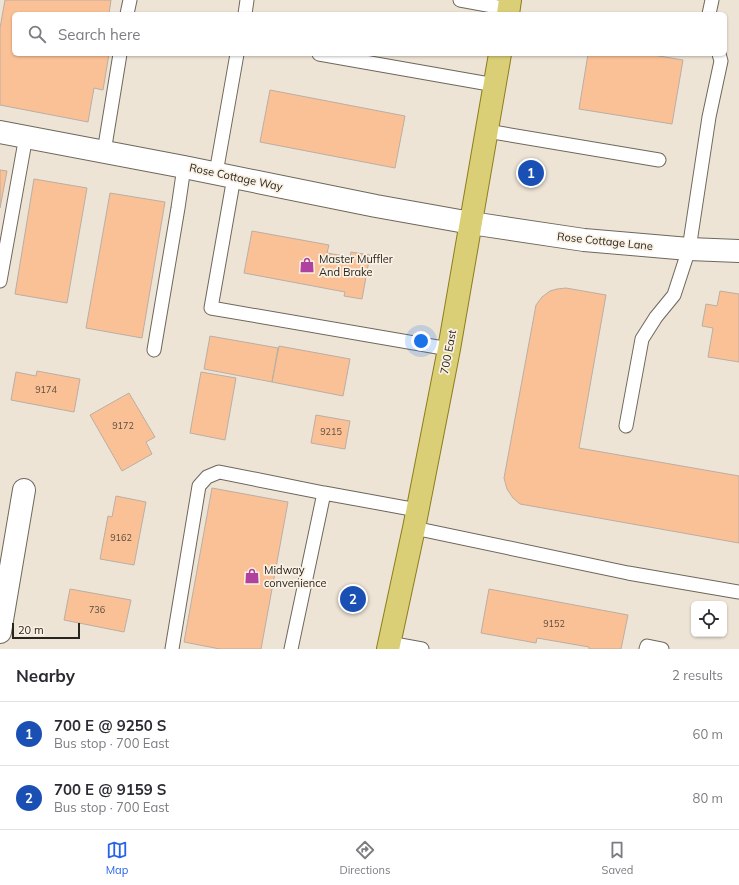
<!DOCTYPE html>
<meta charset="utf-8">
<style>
body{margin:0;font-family:Mulish,sans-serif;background:#f7f7f7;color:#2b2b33}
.controls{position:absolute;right:12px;bottom:12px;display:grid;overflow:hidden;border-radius:6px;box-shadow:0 1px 3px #0004}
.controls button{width:36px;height:36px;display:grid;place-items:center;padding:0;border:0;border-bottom:1px solid #e1e1e2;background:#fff;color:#2b2b33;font:20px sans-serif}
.scale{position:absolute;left:12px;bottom:10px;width:68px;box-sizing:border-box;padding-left:4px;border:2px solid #282520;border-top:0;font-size:11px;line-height:14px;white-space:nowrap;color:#282520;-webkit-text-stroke:3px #faf1e3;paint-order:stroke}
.you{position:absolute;left:421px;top:341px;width:14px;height:14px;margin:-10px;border:3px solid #fff;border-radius:50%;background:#1a73e8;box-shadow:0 0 0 6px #1a73e833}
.badge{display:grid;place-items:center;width:26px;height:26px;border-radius:50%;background:#2563eb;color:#fff;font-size:13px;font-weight:700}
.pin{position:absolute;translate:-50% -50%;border:2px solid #fff;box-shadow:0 1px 4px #0006}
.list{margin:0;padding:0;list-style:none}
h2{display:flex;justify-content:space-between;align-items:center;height:52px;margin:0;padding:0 16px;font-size:17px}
h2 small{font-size:13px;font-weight:400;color:#7c7c81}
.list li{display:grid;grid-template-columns:26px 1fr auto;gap:12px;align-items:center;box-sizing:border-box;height:64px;padding:0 16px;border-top:1px solid #e1e1e2}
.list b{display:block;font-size:15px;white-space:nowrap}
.list p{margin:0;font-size:13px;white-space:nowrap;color:#7c7c81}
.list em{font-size:13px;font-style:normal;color:#7c7c81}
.icon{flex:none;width:22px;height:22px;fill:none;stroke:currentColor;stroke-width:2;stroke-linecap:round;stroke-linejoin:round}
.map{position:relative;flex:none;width:739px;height:649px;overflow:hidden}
.search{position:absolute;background:#fff;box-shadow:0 1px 3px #0004;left:12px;right:12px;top:12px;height:44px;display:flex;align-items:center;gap:10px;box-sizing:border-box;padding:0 14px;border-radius:6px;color:#7c7c81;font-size:15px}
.sheet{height:180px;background:#fff}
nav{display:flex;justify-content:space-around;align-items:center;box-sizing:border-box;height:56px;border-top:1px solid #e1e1e2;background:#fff;font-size:11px;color:#7c7c81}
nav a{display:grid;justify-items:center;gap:2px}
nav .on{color:#2563eb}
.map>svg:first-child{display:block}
.building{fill:#fac196;stroke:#bbaea4}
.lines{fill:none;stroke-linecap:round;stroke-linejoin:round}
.service-casing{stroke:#6e675b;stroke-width:15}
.minor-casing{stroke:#6e675b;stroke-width:24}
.primary-casing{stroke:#8c7e1c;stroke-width:24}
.service{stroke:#fff;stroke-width:13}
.minor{stroke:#fff;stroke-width:22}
.primary{stroke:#dace76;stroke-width:22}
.labels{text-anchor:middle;stroke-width:3.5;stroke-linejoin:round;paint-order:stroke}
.number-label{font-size:9px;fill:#5c4c3e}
.street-label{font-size:11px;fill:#282520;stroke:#faf1e3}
.poi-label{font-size:11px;fill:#282520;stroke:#faf1e3;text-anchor:start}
</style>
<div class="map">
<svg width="739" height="649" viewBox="0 0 739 649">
<rect width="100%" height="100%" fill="#ede4d6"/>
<path class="building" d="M5,0H111L109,14H14V54H109L103,90L94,88L88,122L0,105V28Z
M588,54H647L683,60L672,124L579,109Z
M270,90L405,116L395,168L260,142Z
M0,170L7,171L0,208Z
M34,179L87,188L67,303L15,294Z
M110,193L165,202L142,338L86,328Z
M252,231L329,245L327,253L350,257L351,252L370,255L362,299L344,296L345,292L244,273Z
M566,288L606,295L579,448L739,476V543L520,504L513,498L507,489L504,478L536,305L542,297L550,291L557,289Z
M720,291L739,294V362L708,357L713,328L702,326L706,304L717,306Z
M210,336L278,348L272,382L204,369Z
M279,346L350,359L343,396L272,382Z
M37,371L80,379L74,412L11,400L16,372L36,376Z
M201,372L236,378L225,440L190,433Z
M129,393L155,437L146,442L152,454L122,471L90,415Z
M316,415L350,421L345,449L311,443Z
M212,488L288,502L261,649H220L184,642Z
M116,496L146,502L134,565L100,559L108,516L112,517Z
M70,589L131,600L124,632L64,620Z
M489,589L628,615L621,649H589V647L537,638L536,643L481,633Z"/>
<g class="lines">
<g class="service-casing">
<path id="service" d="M460,0L509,9
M127,14L130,0
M245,14L247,0
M709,14L712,0
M319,54L495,85
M487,131L659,160
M104,152L120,54
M216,173L237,54
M234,177L211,308L449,349
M0,281L26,136
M154,350L178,208L184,167
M626,426L642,339L656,317L674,295L689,249L709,117L721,61L719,54
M324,493L417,510
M414,528L628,573L739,592
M389,643L422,649
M172,649L199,486L207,477L219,472L324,493L291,649
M646,649L647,646L662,649"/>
</g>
<g class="minor-casing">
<path id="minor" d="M0,132L184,167L376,206L471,223L584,240L689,249L739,251
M0,632L24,490"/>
</g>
<g class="primary-casing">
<path id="primary" d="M508,14L510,0
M388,649L414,528L449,349L500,54"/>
</g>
<use href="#service" class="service"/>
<use href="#minor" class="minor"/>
<use href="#primary" class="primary"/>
</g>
<defs>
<g id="shop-bare" transform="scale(1.2)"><path d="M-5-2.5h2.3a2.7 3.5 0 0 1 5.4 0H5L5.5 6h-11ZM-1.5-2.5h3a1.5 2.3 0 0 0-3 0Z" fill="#af419f" stroke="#faf1e3" stroke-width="2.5" paint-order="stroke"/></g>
</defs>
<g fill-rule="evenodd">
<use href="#shop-bare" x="307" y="265"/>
<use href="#shop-bare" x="252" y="576"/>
</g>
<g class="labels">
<g class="number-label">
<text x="46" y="393">9174</text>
<text x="123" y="429">9172</text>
<text x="331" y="435">9215</text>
<text x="121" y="541">9162</text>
<text x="97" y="613">736</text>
<text x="554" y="627">9152</text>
</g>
<g class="street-label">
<text transform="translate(236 177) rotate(12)" y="4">Rose Cottage Way</text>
<text transform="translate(605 241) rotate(6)" y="4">Rose Cottage Lane</text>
<text transform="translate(448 352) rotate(-79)" y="4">700 East</text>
</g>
<g class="poi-label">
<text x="319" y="263">Master Muffler<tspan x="319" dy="13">And Brake</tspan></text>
<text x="264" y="574">Midway<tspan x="264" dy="13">convenience</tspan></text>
</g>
</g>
</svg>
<div class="controls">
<button><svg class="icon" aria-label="locate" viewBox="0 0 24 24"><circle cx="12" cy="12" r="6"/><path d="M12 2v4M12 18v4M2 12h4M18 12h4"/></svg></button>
</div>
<div class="scale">20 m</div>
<div class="you"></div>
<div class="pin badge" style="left:531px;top:173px;background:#1a4fb4">1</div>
<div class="pin badge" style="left:353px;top:599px;background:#1a4fb4">2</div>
<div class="search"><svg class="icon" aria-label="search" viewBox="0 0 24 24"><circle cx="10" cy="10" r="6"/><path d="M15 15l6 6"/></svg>Search here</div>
</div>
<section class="sheet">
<h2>Nearby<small>2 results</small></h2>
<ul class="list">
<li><span class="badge" style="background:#1a4fb4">1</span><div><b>700 E @ 9250 S</b><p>Bus stop · 700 East</p></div><em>60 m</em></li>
<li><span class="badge" style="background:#1a4fb4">2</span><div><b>700 E @ 9159 S</b><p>Bus stop · 700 East</p></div><em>80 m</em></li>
</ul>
</section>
<nav>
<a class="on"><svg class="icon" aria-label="map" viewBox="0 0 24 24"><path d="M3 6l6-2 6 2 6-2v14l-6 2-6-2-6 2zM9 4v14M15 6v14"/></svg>Map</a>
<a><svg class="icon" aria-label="directions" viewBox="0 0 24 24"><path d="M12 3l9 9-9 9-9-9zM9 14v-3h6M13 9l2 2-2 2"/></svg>Directions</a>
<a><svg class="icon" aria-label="saved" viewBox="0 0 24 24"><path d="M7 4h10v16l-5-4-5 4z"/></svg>Saved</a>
</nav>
